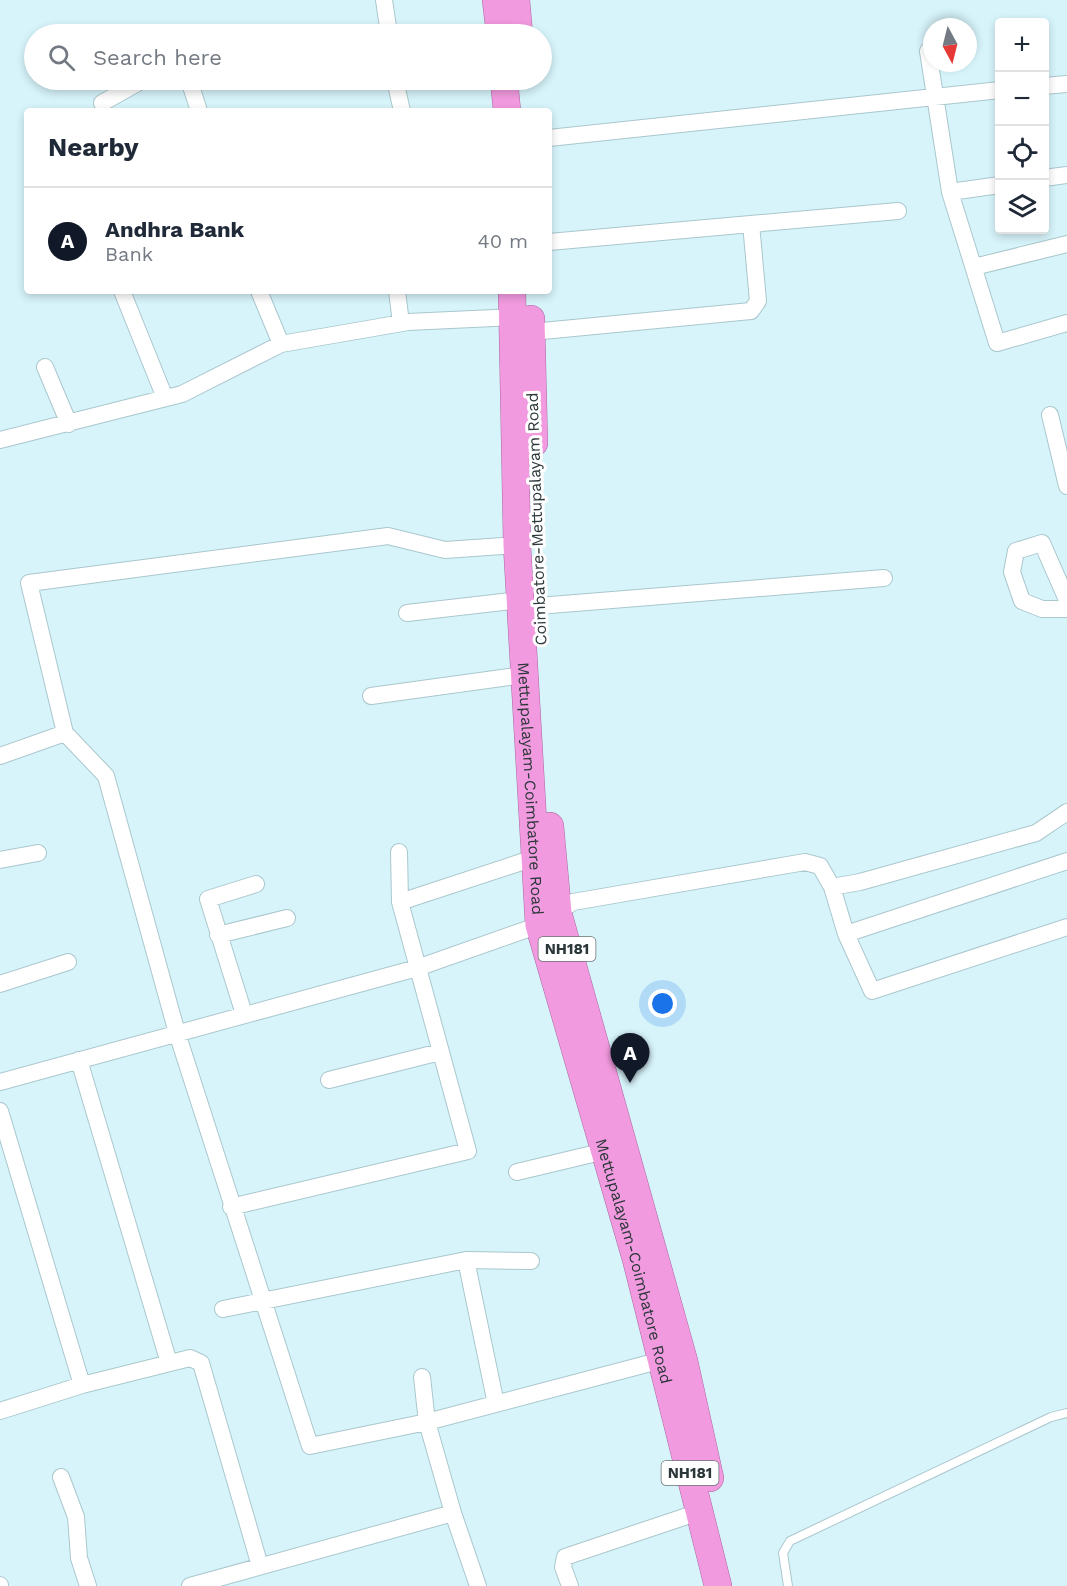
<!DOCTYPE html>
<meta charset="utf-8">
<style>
body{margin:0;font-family:"Work Sans",sans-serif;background:#f2f2f3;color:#1f2937}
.controls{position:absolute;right:18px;top:18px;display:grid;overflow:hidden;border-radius:6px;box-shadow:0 3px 9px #0003}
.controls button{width:54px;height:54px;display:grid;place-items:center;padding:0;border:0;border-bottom:2px solid #e0e1e3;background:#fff;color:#1f2937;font:30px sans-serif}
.compass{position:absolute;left:923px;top:18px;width:54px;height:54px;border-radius:50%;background:#fff;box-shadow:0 3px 9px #0003;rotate:173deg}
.you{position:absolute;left:663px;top:1004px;width:21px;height:21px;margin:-15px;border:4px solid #fff;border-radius:50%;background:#1a73e8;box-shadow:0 0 0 9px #1a73e833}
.badge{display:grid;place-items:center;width:39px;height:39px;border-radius:50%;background:#111827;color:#fff;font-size:20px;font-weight:700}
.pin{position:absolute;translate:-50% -50px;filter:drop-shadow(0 2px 3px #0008)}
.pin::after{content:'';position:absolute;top:32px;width:21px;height:18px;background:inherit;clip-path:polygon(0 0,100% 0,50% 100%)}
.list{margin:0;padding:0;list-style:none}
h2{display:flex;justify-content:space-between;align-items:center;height:78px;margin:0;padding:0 24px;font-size:26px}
h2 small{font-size:20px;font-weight:400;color:#747a83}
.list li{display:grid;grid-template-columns:39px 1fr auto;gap:18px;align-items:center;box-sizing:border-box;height:108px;padding:0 24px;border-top:2px solid #e0e1e3}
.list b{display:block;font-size:22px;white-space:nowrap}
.list p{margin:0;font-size:20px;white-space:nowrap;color:#747a83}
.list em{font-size:20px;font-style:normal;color:#747a83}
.icon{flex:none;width:33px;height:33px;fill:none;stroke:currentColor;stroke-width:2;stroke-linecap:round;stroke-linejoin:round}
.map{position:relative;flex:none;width:1067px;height:1586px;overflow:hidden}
.search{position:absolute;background:#fff;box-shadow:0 3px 9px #0003;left:24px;top:24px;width:528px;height:66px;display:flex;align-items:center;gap:15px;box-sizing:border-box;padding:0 21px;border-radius:33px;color:#747a83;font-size:22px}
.panel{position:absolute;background:#fff;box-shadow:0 3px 9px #0003;left:24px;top:108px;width:528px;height:186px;border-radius:6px}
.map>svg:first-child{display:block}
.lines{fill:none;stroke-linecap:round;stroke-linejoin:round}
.service-casing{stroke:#aac7cd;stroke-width:10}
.minor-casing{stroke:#aac7cd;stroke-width:18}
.trunk-casing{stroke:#aa67a0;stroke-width:28}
.service{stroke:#fff;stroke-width:8}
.minor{stroke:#fff;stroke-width:16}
.trunk{stroke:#f29adf;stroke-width:27}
.labels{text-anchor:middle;stroke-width:6;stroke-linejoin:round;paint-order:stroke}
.shield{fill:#fff;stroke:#6b7374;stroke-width:1.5}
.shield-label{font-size:15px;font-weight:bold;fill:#2b3739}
.street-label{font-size:16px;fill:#2b3739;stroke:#fff}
</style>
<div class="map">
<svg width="1067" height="1586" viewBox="0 0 1067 1586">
<rect width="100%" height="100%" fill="#d7f4fb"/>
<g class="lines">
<g class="service-casing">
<path id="service" d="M788,1586L783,1553L790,1541L1051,1417L1067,1413"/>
</g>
<g class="minor-casing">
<path id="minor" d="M384,0L389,34
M928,51L950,192L997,343L1067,323
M189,80L199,111
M395,80L402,111
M1044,86L1067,84
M102,103L143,80
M549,138L1000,90
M1044,178L1067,175
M950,192L1000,185
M549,242L898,211
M974,267L1067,244
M122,291L165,398
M259,291L281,344
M397,291L401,323
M532,332L751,311L758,301L751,224
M45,367L69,424
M1050,415L1067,486
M0,440L182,394L281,344L408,322L513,317
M1067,600L1042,543L1016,551L1012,572L1022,601L1042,609H1067
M538,606L884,578
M407,613L520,600
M371,696L524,675
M0,756L65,733
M399,852L400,902
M0,860L38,853
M832,887L846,934L872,991L1067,927
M846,934L1067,861
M218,935L287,918
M0,984L68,962
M244,1014L208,899L256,884
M79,1060L169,1363
M329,1080L440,1052
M0,1082L417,968L539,925L573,902L805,862L820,866L832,887L860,882L1036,833L1067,812
M0,1111L82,1385
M517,1172L605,1151
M231,1207L468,1151L400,902L534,858
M466,1260L496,1404
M223,1309L466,1260L531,1261
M422,1377L427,1422L310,1446L177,1033L106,776L65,733L29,583L388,536L445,550L517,545
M0,1411L82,1385L190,1358L201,1363L260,1566
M61,1477L76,1517L79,1558L88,1586
M0,1585V1586
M190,1586L453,1513
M478,1586L453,1513L427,1422L662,1360
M570,1586L563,1567L565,1557L699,1512"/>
</g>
<g class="trunk-casing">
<g id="trunk">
<path d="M496,0L500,34"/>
<path d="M516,0L519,34"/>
<path d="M504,80L507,111"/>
<path id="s1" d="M512,291L517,545L539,925L636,1259L718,1586"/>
<path d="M531,319L534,443"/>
<path d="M550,826L558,913L684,1361L710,1478"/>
</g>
</g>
<use href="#service" class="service"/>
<use href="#minor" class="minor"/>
<use href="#trunk" class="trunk"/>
</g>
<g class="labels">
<g class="shield">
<rect x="538.5" y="937" width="57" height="24" rx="4.5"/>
<rect x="661.5" y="1461" width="57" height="24" rx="4.5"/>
</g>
<g class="shield-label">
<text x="567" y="954">NH181</text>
<text x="690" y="1478">NH181</text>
</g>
<g class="street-label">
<text transform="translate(536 519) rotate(-92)" y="6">Coimbatore-Mettupalayam Road</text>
<text dy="6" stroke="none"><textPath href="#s1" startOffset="498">Mettupalayam-Coimbatore Road</textPath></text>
<text dy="6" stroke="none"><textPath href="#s1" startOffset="984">Mettupalayam-Coimbatore Road</textPath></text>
</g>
</g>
</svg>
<div class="controls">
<button>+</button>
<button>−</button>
<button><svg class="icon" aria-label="locate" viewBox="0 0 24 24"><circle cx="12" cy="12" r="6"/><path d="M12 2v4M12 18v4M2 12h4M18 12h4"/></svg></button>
<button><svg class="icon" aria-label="layers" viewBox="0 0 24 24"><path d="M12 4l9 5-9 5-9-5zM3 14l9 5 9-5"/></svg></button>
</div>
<svg class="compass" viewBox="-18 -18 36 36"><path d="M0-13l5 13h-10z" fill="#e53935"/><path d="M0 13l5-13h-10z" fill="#747a83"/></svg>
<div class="you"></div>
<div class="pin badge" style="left:630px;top:1083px">A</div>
<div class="search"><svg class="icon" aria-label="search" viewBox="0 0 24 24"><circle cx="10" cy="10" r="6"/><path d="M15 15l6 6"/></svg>Search here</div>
<section class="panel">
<h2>Nearby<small></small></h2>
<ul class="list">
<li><span class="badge">A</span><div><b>Andhra Bank</b><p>Bank</p></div><em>40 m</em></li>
</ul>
</section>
</div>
